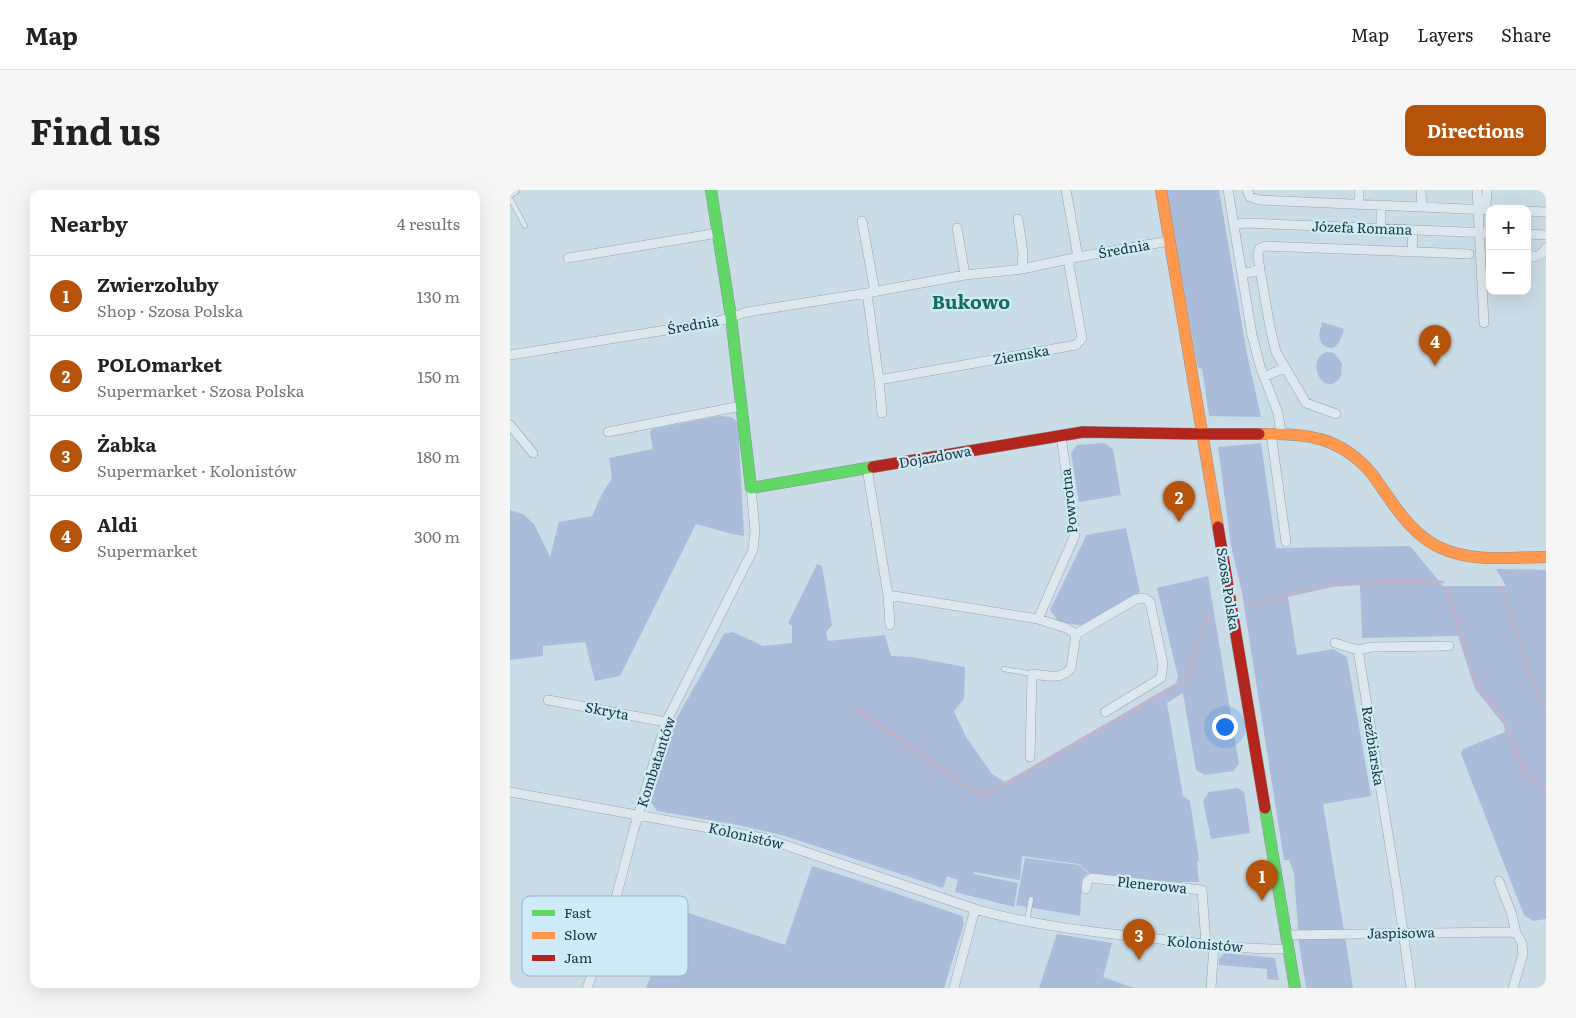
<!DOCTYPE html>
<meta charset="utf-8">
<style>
body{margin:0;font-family:Literata,serif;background:#f6f6f6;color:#222}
.controls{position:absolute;right:15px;top:15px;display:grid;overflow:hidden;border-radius:10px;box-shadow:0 5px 20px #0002}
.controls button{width:45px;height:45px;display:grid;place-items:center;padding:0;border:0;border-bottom:1px solid #e0e0e0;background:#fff;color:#222;font:25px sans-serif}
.you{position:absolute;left:714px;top:536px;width:18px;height:18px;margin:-12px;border:4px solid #fff;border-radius:50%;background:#1a73e8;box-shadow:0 0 0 8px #1a73e833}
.badge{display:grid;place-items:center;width:32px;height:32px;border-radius:50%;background:#b45309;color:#fff;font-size:16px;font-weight:700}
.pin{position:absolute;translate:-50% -41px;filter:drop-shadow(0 1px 2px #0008)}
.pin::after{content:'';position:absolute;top:26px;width:18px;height:15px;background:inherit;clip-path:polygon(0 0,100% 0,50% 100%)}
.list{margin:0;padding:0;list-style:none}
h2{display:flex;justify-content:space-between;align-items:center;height:65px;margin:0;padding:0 20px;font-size:21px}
h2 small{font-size:16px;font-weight:400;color:#767676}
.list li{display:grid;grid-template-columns:32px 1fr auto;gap:15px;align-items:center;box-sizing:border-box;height:80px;padding:0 20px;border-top:1px solid #e0e0e0}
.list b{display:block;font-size:19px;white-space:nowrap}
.list p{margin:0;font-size:16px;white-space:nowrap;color:#767676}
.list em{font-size:16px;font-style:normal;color:#767676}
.map{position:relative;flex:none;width:1036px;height:798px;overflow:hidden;border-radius:10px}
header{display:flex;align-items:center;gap:30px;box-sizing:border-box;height:70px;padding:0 25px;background:#fff;border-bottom:1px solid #e0e0e0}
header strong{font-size:24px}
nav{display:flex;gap:28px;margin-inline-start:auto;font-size:18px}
.intro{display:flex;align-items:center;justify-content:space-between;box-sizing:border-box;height:120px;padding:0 30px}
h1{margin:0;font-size:35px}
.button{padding:12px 22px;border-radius:10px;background:#b45309;color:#fff;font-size:18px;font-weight:700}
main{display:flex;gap:30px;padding:0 30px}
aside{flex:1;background:#fff;border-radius:10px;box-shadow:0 5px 20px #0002}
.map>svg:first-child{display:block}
.green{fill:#abbcda}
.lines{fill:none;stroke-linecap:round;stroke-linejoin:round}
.stream{stroke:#c5b3c6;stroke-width:2.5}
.lane-casing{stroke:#94a4ab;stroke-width:5.5}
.street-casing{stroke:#94a4ab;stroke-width:10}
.fast-casing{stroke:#84949a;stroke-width:12}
.slow-casing{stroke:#84949a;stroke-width:12}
.jam-casing{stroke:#84949a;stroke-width:12}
.lane{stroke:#dde8ee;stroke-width:4.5}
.street{stroke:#dde8ee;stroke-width:9}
.fast{stroke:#63d668;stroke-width:11}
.slow{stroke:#ff974d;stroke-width:11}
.jam{stroke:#b3261e;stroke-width:11}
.labels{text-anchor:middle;stroke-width:4.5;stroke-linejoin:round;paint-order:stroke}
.street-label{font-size:14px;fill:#1b373b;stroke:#cfeaf9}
.district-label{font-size:19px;font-weight:bold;fill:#166c5f;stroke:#cfeaf9}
.key{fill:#cfeaf9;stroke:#99b4c0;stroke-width:1}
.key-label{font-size:14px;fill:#1b373b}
</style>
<header>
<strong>Map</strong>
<nav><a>Map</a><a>Layers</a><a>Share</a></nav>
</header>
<div class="intro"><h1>Find us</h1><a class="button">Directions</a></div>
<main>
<aside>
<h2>Nearby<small>4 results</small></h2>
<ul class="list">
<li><span class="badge">1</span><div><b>Zwierzoluby</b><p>Shop · Szosa Polska</p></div><em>130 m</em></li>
<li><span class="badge">2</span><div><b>POLOmarket</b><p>Supermarket · Szosa Polska</p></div><em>150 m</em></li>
<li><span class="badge">3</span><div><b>Żabka</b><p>Supermarket · Kolonistów</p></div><em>180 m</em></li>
<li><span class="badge">4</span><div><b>Aldi</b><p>Supermarket</p></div><em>300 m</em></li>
</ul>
</aside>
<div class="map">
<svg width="1036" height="798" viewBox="0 0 1036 798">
<rect width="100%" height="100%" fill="#cadce6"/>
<path class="green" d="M656,0H709L737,164L751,227L699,226L692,179L688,178Z
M812,132L834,139C831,151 825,166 811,153L809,145Z
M816,162L824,163L832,173L831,186C816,211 793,172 816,162Z
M210,226L221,227L228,232L234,346L222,344L186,334L110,486L85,491L75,452L33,456V466L0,470V320L13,324L24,334L40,367L49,332L82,326L92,304L102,288L99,268L143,259L140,243L142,239Z
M594,253L603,259L611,305L569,312L561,263L567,255Z
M751,253L766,358L900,356L933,396H996L986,379L1036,380V729L1023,731L1014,725L951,564L953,559L995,542L994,535L965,499L948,446L852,448L850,395L822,397L778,407L787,465L823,459L837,467L861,606L813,614L834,740L843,798H796L789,754L784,683L779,670H774L732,403L721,355L708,257Z
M616,338L630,402L574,436L549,432L540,420L575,348L576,345Z
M307,374L312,376L322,435L316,442L318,451L375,445L381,466L402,467L455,477L454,509L444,521L456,547L482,584L495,592L666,493L668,487L647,398L698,386L729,574L723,581L695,585L686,580L673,503L657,513L673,606L680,611L689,670L687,672L689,692H668L579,683L569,674L512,666L510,690L464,682V684L508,693L504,717L445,702L448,690L437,686L433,698L275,646L228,635L147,621L141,612L164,533L214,444L223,442L253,456L282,453V436L278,433Z
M727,598L734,602L740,643L701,649L693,611L699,602Z
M515,668L569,675L578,683L572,688L570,726L506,715Z
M302,676L341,688L452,726L454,733L434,798H136L166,719L275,755Z
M547,744L602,753L593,787L624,798H529Z
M714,763L764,768L765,769L769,790L757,789V779L709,775V769Z"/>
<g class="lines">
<path class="stream" d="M936,397L968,497L998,534
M991,397L1021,489L1036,519
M738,417C765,409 793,399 820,395C858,390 896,392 933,392
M344,517L469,606L497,593L670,493L677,488L693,438L697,430L700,426
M998,540L1014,581L1036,599"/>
<g class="lane-casing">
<path id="lane" d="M0,8L15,36
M494,479L522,484
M517,731L521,709"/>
</g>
<g class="street-casing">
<path id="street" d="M556,0L568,67
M718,0L742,145L750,176L768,223L771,243
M737,0L740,7L749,10L980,20
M849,0V14
M911,0L912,17
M967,0L968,15
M0,3L5,0
M976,15L977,0
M968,16L974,133
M1017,21L1036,22
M508,29L513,63L512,79
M352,31L365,102
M724,35L735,33L980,43
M447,38L455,85
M871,38V15
M1017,44L1036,45
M902,61L903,40
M1017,67C1027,67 1031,66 1036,58
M58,68L208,43
M750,80L760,137L766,162L796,213L826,224
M732,84L750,80L748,66L749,59L755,56L959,64
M357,103L369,190L566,155L572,148L558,69
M0,165L206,132L237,122L357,103L455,85L512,79L568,67L659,51
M754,187L774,178
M369,190L372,223
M0,235L23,263
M98,242L231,216
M761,243L776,352
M357,278L378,405L528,429L565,345L551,246
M378,405L380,435
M566,444L626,409L634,408L640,412L653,474L651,488L595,522
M825,453L848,460
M38,510L156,532
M520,567L522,484C535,485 551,491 561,478L566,444L556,438L528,429
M0,602L254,648L465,719C527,737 593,743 657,750C697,754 738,760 779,759
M989,691L1002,725L1006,743L1012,753L1013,764L1003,798
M576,699L577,691L582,688L692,700L696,754
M776,745L997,742L1006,743
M77,798L93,757L124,639L156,532L243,360L245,340L241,298
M444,798L465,719
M701,798L704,755
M901,798L887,699L848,460L862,457L939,456"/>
</g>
<g class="fast-casing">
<path id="fast" d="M201,0L221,127L241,298L363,277
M755,618L785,798"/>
</g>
<g class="slow-casing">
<path id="slow" d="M651,0L708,337
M749,244C796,243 830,246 862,284C870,295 878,307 886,318C898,334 912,350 931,358C963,373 1002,367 1036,367"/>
</g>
<g class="jam-casing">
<path id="jam" d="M363,277L573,242L691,244H749
M708,337L755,618"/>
</g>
<use href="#lane" class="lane"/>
<use href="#street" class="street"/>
<use href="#fast" class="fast"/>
<use href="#slow" class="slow"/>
<use href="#jam" class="jam"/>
</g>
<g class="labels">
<g class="street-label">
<text transform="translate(852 38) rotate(2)" y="5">Józefa Romana</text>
<text transform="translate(614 59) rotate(-10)" y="5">Średnia</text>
<text transform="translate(183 135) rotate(-10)" y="5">Średnia</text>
<text transform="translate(511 165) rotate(-10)" y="5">Ziemska</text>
<text transform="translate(425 267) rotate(-10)" y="5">Dojazdowa</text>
<text transform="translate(559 311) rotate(-96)" y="5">Powrotna</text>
<text transform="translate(718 399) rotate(81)" y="5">Szosa Polska</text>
<text transform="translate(97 521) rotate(11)" y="5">Skryta</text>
<text transform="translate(863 556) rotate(81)" y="5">Rzeźbiarska</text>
<text transform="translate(146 572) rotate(-72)" y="5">Kombatantów</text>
<text transform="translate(236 646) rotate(13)" y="5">Kolonistów</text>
<text transform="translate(642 695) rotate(6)" y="5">Plenerowa</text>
<text transform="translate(891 743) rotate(-1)" y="5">Jaspisowa</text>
<text transform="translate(695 754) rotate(5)" y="5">Kolonistów</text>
</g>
<g class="district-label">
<text x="461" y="119">Bukowo</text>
</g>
</g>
<rect x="12" y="706" width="166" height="80" rx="8" class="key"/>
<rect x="22" y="720" width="23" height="6" fill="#63d668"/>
<rect x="22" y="742" width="23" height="7" fill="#ff974d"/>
<rect x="22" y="765" width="23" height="6" fill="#b3261e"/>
<g class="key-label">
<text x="54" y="728">Fast</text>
<text x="54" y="750">Slow</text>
<text x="54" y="773">Jam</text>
</g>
</svg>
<div class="controls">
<button>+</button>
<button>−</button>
</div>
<div class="you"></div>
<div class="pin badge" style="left:752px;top:711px">1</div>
<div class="pin badge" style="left:669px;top:332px">2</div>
<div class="pin badge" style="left:629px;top:770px">3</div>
<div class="pin badge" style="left:925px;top:176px">4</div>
</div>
</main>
